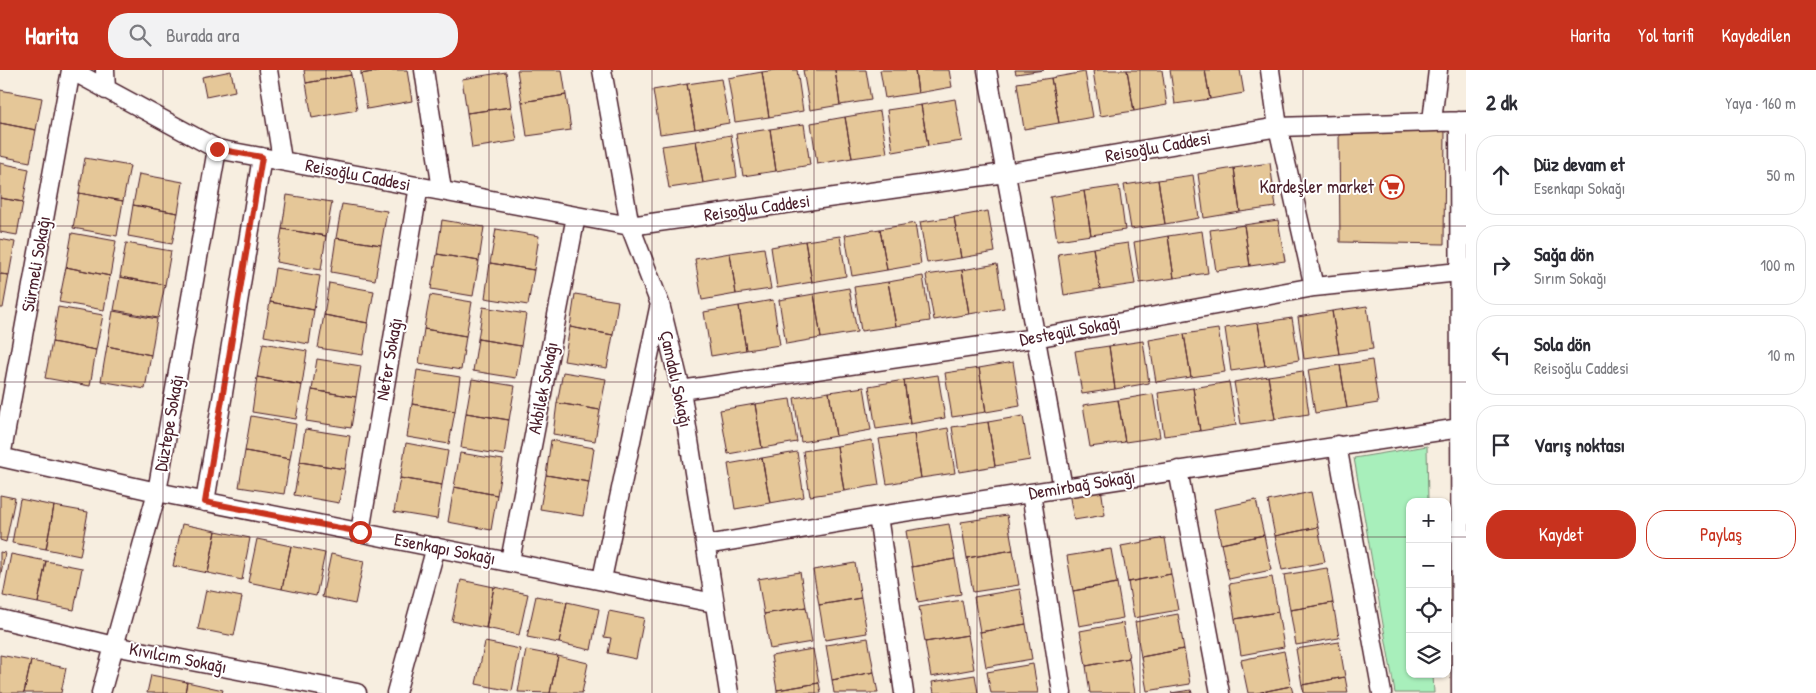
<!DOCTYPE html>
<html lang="tr">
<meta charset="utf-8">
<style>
body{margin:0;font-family:"Patrick Hand",sans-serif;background:#f2f2f3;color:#2b2b33}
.controls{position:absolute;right:15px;bottom:15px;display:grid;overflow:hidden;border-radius:10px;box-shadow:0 1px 4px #0004}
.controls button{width:45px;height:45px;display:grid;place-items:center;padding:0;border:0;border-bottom:1px solid #e1e1e2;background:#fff;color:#2b2b33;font:25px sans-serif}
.stop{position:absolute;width:15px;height:15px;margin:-11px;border:4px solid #c8321e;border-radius:50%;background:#fff}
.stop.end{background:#c8321e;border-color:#fff;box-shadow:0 1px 5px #0008}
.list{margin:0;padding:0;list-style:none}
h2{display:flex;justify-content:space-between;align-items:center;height:65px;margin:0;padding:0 20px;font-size:21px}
h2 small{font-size:16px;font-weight:400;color:#7c7c81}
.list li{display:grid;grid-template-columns:32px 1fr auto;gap:15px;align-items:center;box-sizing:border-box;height:80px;margin:0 10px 10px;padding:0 10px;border:1px solid #e1e1e2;border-radius:20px}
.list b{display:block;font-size:19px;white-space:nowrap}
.list p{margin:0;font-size:16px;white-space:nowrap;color:#7c7c81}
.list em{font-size:16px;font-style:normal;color:#7c7c81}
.actions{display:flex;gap:10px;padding:15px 20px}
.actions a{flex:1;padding:11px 0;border:1px solid #c8321e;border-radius:20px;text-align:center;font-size:18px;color:#c8321e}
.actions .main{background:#c8321e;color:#fff}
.icon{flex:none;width:28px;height:28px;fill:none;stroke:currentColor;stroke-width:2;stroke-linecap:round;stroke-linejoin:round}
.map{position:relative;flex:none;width:1466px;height:623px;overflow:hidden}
header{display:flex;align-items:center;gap:30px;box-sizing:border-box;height:70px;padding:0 25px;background:#c8321e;color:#fff}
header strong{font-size:24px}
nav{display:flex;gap:28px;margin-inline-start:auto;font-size:18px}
.search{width:350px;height:45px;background:#f2f2f3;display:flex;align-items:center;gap:12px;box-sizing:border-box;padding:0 18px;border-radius:20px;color:#7c7c81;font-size:19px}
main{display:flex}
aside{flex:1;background:#fff}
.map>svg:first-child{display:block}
.green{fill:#a8efbb;stroke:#798773}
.building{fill:#e5c798;stroke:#4a1f2b}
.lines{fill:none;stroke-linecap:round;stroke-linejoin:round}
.minor-casing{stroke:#4a1f2b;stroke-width:21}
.minor{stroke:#fff;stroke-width:18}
.route{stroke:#c8321e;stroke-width:6}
.grid{fill:none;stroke:#4a1f2b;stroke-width:1;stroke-opacity:0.55}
.labels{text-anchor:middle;stroke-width:4;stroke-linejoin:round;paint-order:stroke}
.street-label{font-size:18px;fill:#4a1f2b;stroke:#fff}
.poi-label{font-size:18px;fill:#4a1f2b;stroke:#fff;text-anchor:end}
</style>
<header>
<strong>Harita</strong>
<div class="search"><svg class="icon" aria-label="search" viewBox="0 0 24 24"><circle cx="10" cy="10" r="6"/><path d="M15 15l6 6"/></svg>Burada ara</div>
<nav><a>Harita</a><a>Yol tarifi</a><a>Kaydedilen</a></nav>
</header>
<main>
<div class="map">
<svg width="1466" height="623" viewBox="0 0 1466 623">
<rect width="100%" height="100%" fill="#f7eee0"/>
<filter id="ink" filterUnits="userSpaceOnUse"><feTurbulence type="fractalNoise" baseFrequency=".02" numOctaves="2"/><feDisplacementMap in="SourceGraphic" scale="10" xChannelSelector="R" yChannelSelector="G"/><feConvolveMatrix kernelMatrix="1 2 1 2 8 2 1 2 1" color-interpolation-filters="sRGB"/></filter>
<g filter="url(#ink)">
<path class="green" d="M1427,376L1428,432H1410V604H1433L1434,623H1395L1354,388Z"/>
<path class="building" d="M304,0H350L351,5L306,13Z
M361,0H383L361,4Z
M383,0H407L412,31L367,39L361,4Z
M517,0H562L566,25L522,32Z
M776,0H797L803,41L769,47L762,2Z
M803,0H835L840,35L810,40Z
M835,0H866L871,30L840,35Z
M880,0H915L918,23L885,28Z
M915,0H949L952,17L918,23Z
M1015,0H1044L1016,4Z
M1100,0H1127L1134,41L1100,46L1093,1Z
M1127,0H1162L1167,35L1134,41Z
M1170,0H1205L1210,29L1175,34Z
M1205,0H1240L1244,23L1210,29Z
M231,1L235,21L206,27L202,7Z
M506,2L511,37L467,43L462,9Z
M762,2L769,47L735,52L728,8Z
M1085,2L1093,47L1059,53L1051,8Z
M351,5L357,40L312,48L306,13Z
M1051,8L1059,53L1024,59L1017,13Z
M721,9L729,53L695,59L687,14Z
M687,14L695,59L660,64L653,20Z
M0,20L42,28L36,60L0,53Z
M566,25L571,60L527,66L522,32Z
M955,29L962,71L928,76L921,35Z
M921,35L928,76L893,82L887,40Z
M511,37L517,71L472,78L467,43Z
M880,41L887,83L852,88L845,47Z
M845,47L852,88L817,94L811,53Z
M0,53L36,60L30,92L0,86Z
M804,54L810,95L776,101L770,59Z
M1445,58L1444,174L1340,172L1339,61Z
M770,59L776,101L743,106L736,64Z
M731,65L737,107L703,113L696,71Z
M696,71L703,113L669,118L662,76Z
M85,88L130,96L123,131L79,123Z
M0,93L29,99L23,132L0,128Z
M1270,93L1276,137L1240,142L1234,98Z
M1234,98L1240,142L1204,148L1198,104Z
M139,104L183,112L178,143L133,135Z
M1193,105L1199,148L1165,154L1158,110Z
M1158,110L1165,154L1131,159L1124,115Z
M1119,116L1125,160L1091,165L1084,121Z
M1084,121L1091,165L1057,170L1050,127Z
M79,123L123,131L117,166L73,158Z
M287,125L332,132L326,166L282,159Z
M0,128L23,132L17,165L0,162Z
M342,134L387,141L381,175L336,168Z
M133,135L178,143L172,174L128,166Z
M988,141L995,182L961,188L954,147Z
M954,147L961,188L927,193L920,152Z
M442,150L484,157L479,191L437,184Z
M1278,150L1285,191L1250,196L1244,155Z
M915,153L921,194L887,200L880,159Z
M1244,155L1250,196L1216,201L1210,160Z
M282,159L326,166L321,200L276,192Z
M496,159L539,166L534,200L490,193Z
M880,159L887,200L852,206L845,165Z
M1202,161L1208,203L1174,208L1168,166Z
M72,163L116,171L110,206L66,197Z
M840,166L846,206L812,212L805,171Z
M1168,166L1174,208L1140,213L1134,172Z
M336,168L381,175L375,210L331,202Z
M0,169L15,172L9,205L0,204Z
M805,171L812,212L777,218L771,177Z
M126,173L171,181L165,215L120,207Z
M1128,173L1135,214L1100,219L1093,178Z
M764,178L771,219L736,224L730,183Z
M1093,178L1100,219L1064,225L1058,184Z
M730,183L736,224L702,230L695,189Z
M437,184L479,191L473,226L431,219Z
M490,193L534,200L528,235L485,228Z
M997,194L1004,238L969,244L962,200Z
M66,197L110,206L104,240L59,232Z
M275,198L320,206L314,240L270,232Z
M962,200L969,244L934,250L926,205Z
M0,204L9,205L3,238H0Z
M923,206L930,251L896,256L888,212Z
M120,207L165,215L158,248L114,240Z
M888,212L896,256L861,261L854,217Z
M329,213L374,221L368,253L324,245Z
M849,218L857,262L821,268L814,224Z
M575,224L618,231L613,265L570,257Z
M814,224L821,268L786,274L779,230Z
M430,225L472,232L466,266L424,259Z
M773,230L780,275L746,280L739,236Z
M270,232L314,240L309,274L264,266Z
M739,236L746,280L711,286L704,242Z
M1367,236L1373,279L1339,284L1332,241Z
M58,237L103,245L96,280L52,272Z
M483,237L526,244L521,276L478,269Z
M113,241L157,249L151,285L107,276Z
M1332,241L1339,284L1304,289L1298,247Z
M324,245L368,253L363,285L318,278Z
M1292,248L1299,290L1265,296L1258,253Z
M1258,253L1265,296L1231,301L1225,258Z
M570,257L613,265L607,298L564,291Z
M424,259L466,266L461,300L419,293Z
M1218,259L1225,302L1191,307L1184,264Z
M1184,264L1191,307L1156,312L1149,270Z
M478,269L521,276L516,308L473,301Z
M1143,271L1149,313L1115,319L1109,276Z
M52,272L96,280L90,316L45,308Z
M263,273L307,281L302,315L257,307Z
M107,276L151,285L145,319L101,311Z
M1109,276L1115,319L1082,324L1075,281Z
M317,289L361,296L356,327L312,320Z
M1372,290L1378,333L1347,338L1340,295Z
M1013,292L1020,336L986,342L979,298Z
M1340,295L1347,338L1315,343L1308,300Z
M979,298L986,342L952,347L945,303Z
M417,300L460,307L455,341L412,334Z
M1303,301L1309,344L1275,349L1268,306Z
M563,302L606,309L600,340L557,333Z
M938,305L945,348L910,354L904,310Z
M1268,306L1275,349L1241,354L1234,312Z
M257,307L302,315L296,349L252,342Z
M472,309L515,316L509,350L466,343Z
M904,310L910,354L876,359L869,316Z
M1229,312L1236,355L1200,361L1193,318Z
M864,317L871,360L836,366L829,322Z
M1193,318L1200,361L1164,366L1158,323Z
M312,320L356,327L351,358L306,351Z
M829,322L836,366L801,372L794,328Z
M1153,324L1160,367L1125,372L1118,330Z
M790,329L797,372L762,378L755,334Z
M1118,330L1125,372L1090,377L1083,335Z
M557,333L600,340L595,371L553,364Z
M412,334L455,341L449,374L407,367Z
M755,334L762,378L728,384L720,340Z
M466,343L509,350L504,385L461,378Z
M251,346L296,354L290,389L245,381Z
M1023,346L1030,390L995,396L988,352Z
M988,352L995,396L959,402L952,357Z
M948,358L955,403L921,408L914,364Z
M305,359L350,366L345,399L300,392Z
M914,364L921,408L887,414L879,369Z
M551,370L594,378L589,412L546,405Z
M872,370L879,415L844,421L837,376Z
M406,373L448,381L442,415L400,408Z
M837,376L844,421L810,426L803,381Z
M245,381L290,389L284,424L239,417Z
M797,382L804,427L770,433L762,388Z
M460,383L503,390L497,425L454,417Z
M762,388L770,433L735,439L728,394Z
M300,392L345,399L339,433L294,425Z
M546,405L589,412L583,446L540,439Z
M400,408L442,415L437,449L394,442Z
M454,417L497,425L491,460L448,452Z
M1101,418L1105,445L1074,450L1069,423Z
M1311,422L1318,457L1275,466L1268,431Z
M0,425L15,428L6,472L0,470Z
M20,429L54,436L46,479L12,473Z
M1256,430L1264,465L1221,474L1214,439Z
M54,436L88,442L80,486L46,479Z
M1007,445L1013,480L967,488L961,452Z
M182,454L216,461L208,503L173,496Z
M949,454L955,489L912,497L906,461Z
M1318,457L1325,492L1282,500L1275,466Z
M216,461L250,468L242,510L208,503Z
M1264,465L1271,500L1229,509L1221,474Z
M1165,468L1171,504L1128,512L1121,476Z
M257,469L291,476L282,519L248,512Z
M291,476L325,483L316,526L282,519Z
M1111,479L1117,513L1073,521L1067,486Z
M1013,480L1019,515L973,522L967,488Z
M0,482L5,483L0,508Z
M11,484L46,491L38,533L3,526Z
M331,484L364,491L355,534L322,527Z
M955,489L961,524L918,532L912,497Z
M46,491L82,498L74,540L38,533Z
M855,493L861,528L819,535L813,500Z
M1327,498L1333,533L1290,540L1284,505Z
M800,502L806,537L764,544L758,509Z
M1171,504L1178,540L1134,548L1128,512Z
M1272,507L1278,542L1235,549L1229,514Z
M461,510L494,517L486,558L452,551Z
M1117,513L1123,548L1079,556L1073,521Z
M494,517L528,524L519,565L486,558Z
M1020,519L1026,554L980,562L974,527Z
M206,520L242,527L234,566L198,559Z
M536,526L567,532L559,573L527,567Z
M861,528L867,563L825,570L819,535Z
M962,530L968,565L925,572L919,537Z
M567,532L599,539L591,580L559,573Z
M1333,533L1339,568L1296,575L1290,540Z
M806,537L812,572L770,579L764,544Z
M609,541L644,548L636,589L608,583L611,568L604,567Z
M1278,542L1284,577L1241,585L1235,549Z
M1178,544L1184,579L1141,587L1135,552Z
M1123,553L1129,588L1086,596L1080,561Z
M1026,554L1032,589L986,597L980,562Z
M968,565L974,599L931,607L925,572Z
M868,568L874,602L832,610L826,575Z
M485,572L520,579L512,621L476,614Z
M1339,572L1345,607L1302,615L1296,579Z
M813,579L819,613L777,620L771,586Z
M1184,579L1190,614L1147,621L1141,587Z
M526,580L558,586L550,623L518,622Z
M1284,581L1291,616L1257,623H1248L1241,590Z
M0,585L31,591L24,623H0Z
M558,586L588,593L582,623H550Z
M1129,588L1135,623H1090L1086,596Z
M31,591L66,598L61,623H24Z
M1033,594L1038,623H991L987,602Z
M874,602L878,623H834L832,610Z
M151,605L187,612L185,623H147Z
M975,605L978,623H934L932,612Z
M1345,607L1348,623H1304L1302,615Z
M187,612L223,620L222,623H185Z
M819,613L821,623H777V620Z
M1291,616L1293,623H1257Z
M1191,620L1192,623H1171Z"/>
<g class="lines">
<g class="minor-casing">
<path id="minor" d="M71,0L217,79L630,156L1005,103L1278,57L1466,51
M105,0L106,20
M268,0L282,90
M424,0L442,120
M602,0L630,156L660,234L681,320L729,623
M987,0L1063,418
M1270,0L1278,57L1314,217
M1432,51L1438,0
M1459,51L1461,623
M681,320L1035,268L1314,217L1459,202
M1337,375L1382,623
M0,387L157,422L714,533
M1,387L71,0
M1178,400L1220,623
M1031,423L1062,623
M205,432L262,87
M878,446L904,623
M360,462L419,116
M706,475L878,446L1460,358
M510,491L576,146
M602,509L659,238
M0,549L114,576L357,623
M101,623L157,422L217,79
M396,623L436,477"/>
</g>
<use href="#minor" class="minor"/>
</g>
</g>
<g class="lines" filter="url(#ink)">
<path class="route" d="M217,79L262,87L205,432L360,462"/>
</g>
<path class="grid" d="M163,0V623M326,0V623M489,0V623M652,0V623M814,0V623M977,0V623M1140,0V623M1303,0V623M0,156H1466M0,312H1466M0,467H1410M1447,467H1466"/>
<defs>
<g id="supermarket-ring" transform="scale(1.25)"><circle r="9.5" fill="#fff" stroke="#c8321e" stroke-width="1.5"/><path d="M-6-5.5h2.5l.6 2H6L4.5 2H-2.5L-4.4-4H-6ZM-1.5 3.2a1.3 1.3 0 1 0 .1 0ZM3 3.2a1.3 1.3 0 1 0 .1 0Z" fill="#c8321e"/></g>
</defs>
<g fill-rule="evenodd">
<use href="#supermarket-ring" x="1392" y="117"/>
</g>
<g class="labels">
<g class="street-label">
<text transform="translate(1158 77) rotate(-10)" y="6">Reisoğlu Caddesi</text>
<text transform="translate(358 105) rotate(11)" y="6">Reisoğlu Caddesi</text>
<text transform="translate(757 138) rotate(-8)" y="6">Reisoğlu Caddesi</text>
<text transform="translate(36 194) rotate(-80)" y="6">Sürmeli Sokağı</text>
<text transform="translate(1070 261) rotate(-10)" y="6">Destegül Sokağı</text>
<text transform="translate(389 289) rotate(-80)" y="6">Nefer Sokağı</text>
<text transform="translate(676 309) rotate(78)" y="6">Çamdalı Sokağı</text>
<text transform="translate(543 318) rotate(-79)" y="6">Akbilek Sokağı</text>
<text transform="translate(169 353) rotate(-80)" y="6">Düztepe Sokağı</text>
<text transform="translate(1082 415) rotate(-9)" y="6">Demirbağ Sokağı</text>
<text transform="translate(445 479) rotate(11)" y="6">Esenkapı Sokağı</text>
<text transform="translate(178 588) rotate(11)" y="6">Kıvılcım Sokağı</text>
</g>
<g class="poi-label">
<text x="1374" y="123">Kardeşler market</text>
</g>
</g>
</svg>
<div class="controls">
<button>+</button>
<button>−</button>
<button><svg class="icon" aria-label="locate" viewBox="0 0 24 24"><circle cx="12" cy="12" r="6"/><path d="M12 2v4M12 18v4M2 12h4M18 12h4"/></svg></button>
<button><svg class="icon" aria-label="layers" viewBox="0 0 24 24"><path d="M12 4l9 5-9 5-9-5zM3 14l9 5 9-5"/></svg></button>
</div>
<div class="stop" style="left:360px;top:462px"></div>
<div class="stop end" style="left:217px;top:79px"></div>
</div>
<aside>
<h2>2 dk<small>Yaya · 160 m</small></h2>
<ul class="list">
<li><svg class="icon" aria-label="ahead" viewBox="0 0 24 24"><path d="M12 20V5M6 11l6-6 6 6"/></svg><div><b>Düz devam et</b><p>Esenkapı Sokağı</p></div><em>50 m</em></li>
<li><svg class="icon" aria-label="right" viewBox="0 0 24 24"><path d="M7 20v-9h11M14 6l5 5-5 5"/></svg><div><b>Sağa dön</b><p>Sırım Sokağı</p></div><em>100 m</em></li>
<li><svg class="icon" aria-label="left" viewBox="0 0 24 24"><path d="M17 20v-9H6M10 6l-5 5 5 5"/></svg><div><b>Sola dön</b><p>Reisoğlu Caddesi</p></div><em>10 m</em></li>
<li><svg class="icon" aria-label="arrive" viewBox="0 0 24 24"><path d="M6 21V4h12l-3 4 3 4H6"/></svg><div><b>Varış noktası</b></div></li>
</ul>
<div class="actions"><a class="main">Kaydet</a><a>Paylaş</a></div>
</aside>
</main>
